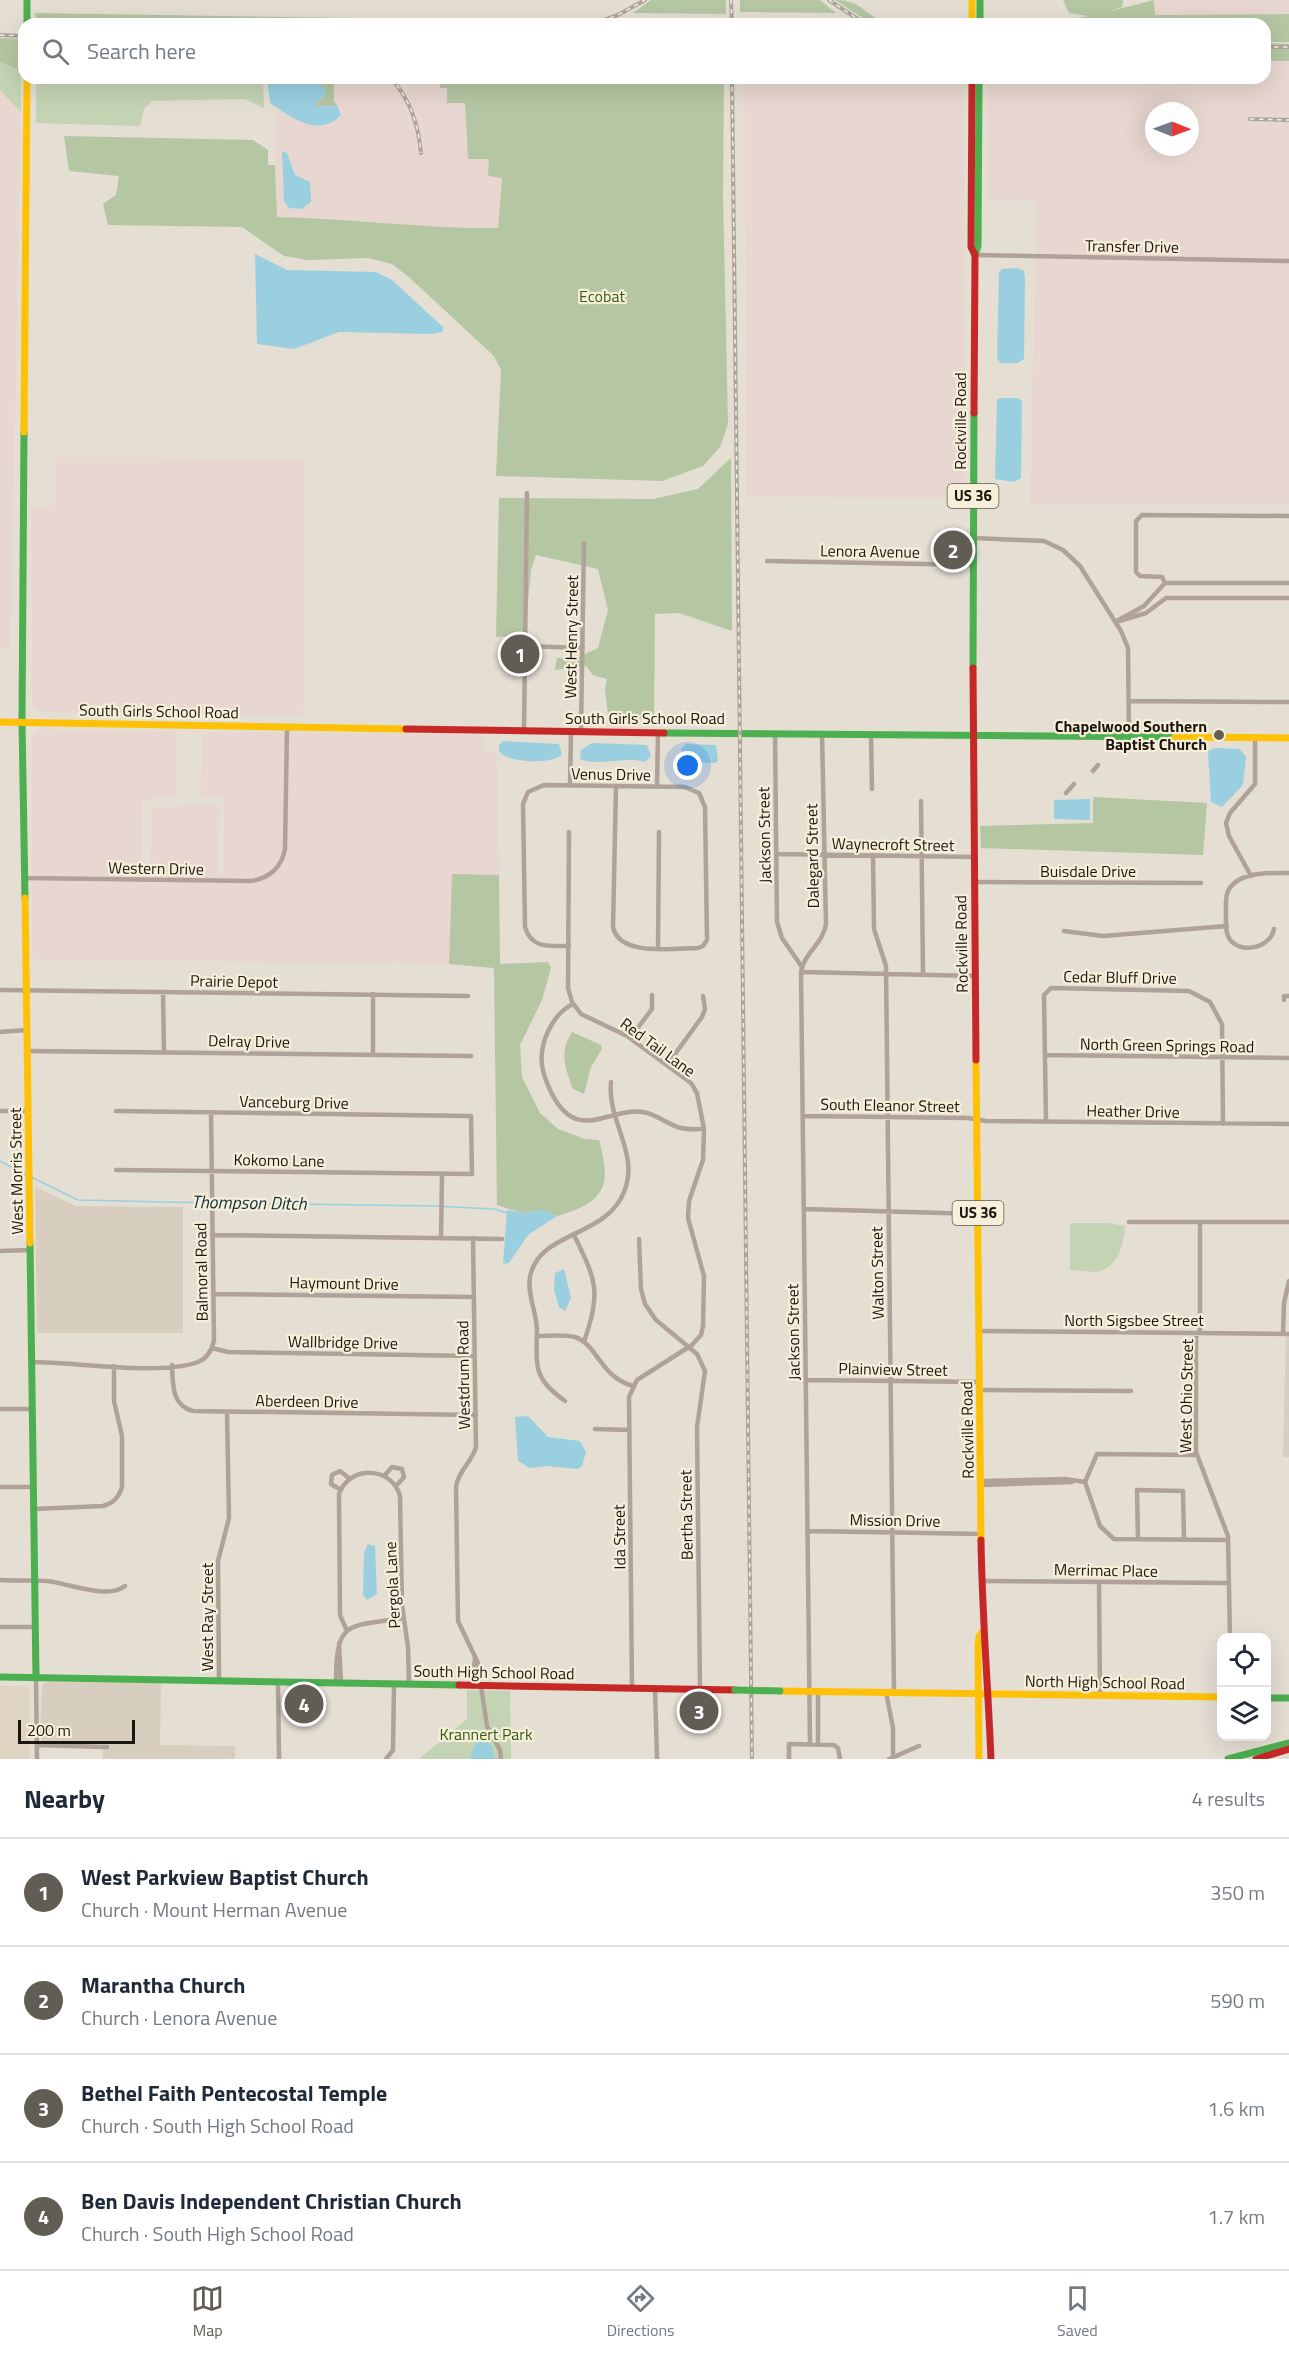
<!DOCTYPE html>
<meta charset="utf-8">
<style>
body{margin:0;font-family:"Titillium Web",sans-serif;background:#f2f2f3;color:#1f2937}
.controls{position:absolute;right:18px;bottom:18px;display:grid;overflow:hidden;border-radius:12px;box-shadow:0 6px 24px #0002}
.controls button{width:54px;height:54px;display:grid;place-items:center;padding:0;border:0;border-bottom:2px solid #e0e1e3;background:#fff;color:#1f2937;font:30px sans-serif}
.compass{position:absolute;left:1145px;top:102px;width:54px;height:54px;border-radius:50%;background:#fff;box-shadow:0 6px 24px #0002;rotate:91deg}
.scale{position:absolute;left:18px;bottom:15px;width:117px;box-sizing:border-box;padding-left:6px;border:3px solid #1a1710;border-top:0;font-size:16px;line-height:21px;white-space:nowrap;color:#1a1710;-webkit-text-stroke:4px #f8efda;paint-order:stroke}
.you{position:absolute;left:688px;top:766px;width:21px;height:21px;margin:-15px;border:4px solid #fff;border-radius:50%;background:#1a73e8;box-shadow:0 0 0 9px #1a73e833}
.badge{display:grid;place-items:center;width:39px;height:39px;border-radius:50%;background:#615d54;color:#fff;font-size:20px;font-weight:700}
.pin{position:absolute;translate:-50% -50%;border:3px solid #fff;box-shadow:0 2px 6px #0006}
.list{margin:0;padding:0;list-style:none}
h2{display:flex;justify-content:space-between;align-items:center;height:78px;margin:0;padding:0 24px;font-size:26px}
h2 small{font-size:20px;font-weight:400;color:#747a83}
.list li{display:grid;grid-template-columns:39px 1fr auto;gap:18px;align-items:center;box-sizing:border-box;height:108px;padding:0 24px;border-top:2px solid #e0e1e3}
.list b{display:block;font-size:22px;white-space:nowrap}
.list p{margin:0;font-size:20px;white-space:nowrap;color:#747a83}
.list em{font-size:20px;font-style:normal;color:#747a83}
.icon{flex:none;width:33px;height:33px;fill:none;stroke:currentColor;stroke-width:2;stroke-linecap:round;stroke-linejoin:round}
.map{position:relative;flex:none;width:1289px;height:1759px;overflow:hidden}
.search{position:absolute;background:#fff;box-shadow:0 6px 24px #0002;left:18px;right:18px;top:18px;height:66px;display:flex;align-items:center;gap:15px;box-sizing:border-box;padding:0 21px;border-radius:18px;color:#747a83;font-size:22px}
.sheet{height:510px;background:#fff}
nav{display:flex;justify-content:space-around;align-items:center;box-sizing:border-box;height:84px;border-top:2px solid #e0e1e3;background:#fff;font-size:16px;color:#747a83}
nav a{display:grid;justify-items:center;gap:3px}
nav .on{color:#615d54}
.map>svg:first-child{display:block}
.built{fill:#ded4c1}
.industrial{fill:#e8d7d1;fill-rule:evenodd}
.education{fill:#d7cebf}
.green{fill:#c4d3b4}
.forest{fill:#b5c6a3}
.water{fill:#9acfdf}
.lines{fill:none;stroke-linecap:round;stroke-linejoin:round}
.stream{stroke:#9acfdf;stroke-width:1.5}
.street{stroke:#b0a298;stroke-width:4.5}
.fast{stroke:#4caf50;stroke-width:7}
.slow{stroke:#ffc107;stroke-width:7}
.jam{stroke:#c62828;stroke-width:7}
.rail-casing{stroke:#ada59c;stroke-width:4}
.rail{stroke:#f8efda;stroke-width:1.5;stroke-dasharray:4.5;stroke-linecap:butt}
.fast-bridge{stroke:#4caf50;stroke-width:7}
.poi-dot{fill:#615d54;stroke:#f8efda;stroke-width:2}
.labels{text-anchor:middle;stroke-width:4.5;stroke-linejoin:round;paint-order:stroke}
.shield{fill:#f8efda;stroke:#5d584d;stroke-width:1.5}
.shield-label{font-size:15px;font-weight:bold;fill:#1a1710}
.street-label{font-size:16px;fill:#1a1710;stroke:#f8efda}
.park-label{font-size:16px;fill:#315e11;stroke:#f8efda}
.poi-label{font-size:16px;font-weight:bold;fill:#1a1710;stroke:#f8efda;text-anchor:end}
.water-label{font-size:18px;font-style:italic;fill:#0d333f;stroke:#f8efda}
</style>
<div class="map">
<svg width="1289" height="1759" viewBox="0 0 1289 1759">
<rect width="100%" height="100%" fill="#e4ded3"/>
<path class="built" d="M0,1686H29L30,1759H0Z"/>
<path class="industrial" d="M1155,0H1289V14L1155,15Z
M1265,61H1289V504L1030,503L1037,199L988,200L987,78H1265ZM1154,111H1190V147H1154Z
M334,78H394L409,99L410,78H440L439,88H447L465,103L468,158L489,159L502,178L498,228L451,229L331,218L277,217L275,115L282,111L289,117L341,115L334,100Z
M745,78H965L964,498L746,497Z
M0,90L21,112L10,647L0,648Z
M56,457L304,458L303,715L78,713L39,711L33,706L31,506L55,505Z
M40,729L176,732L175,797H153V800H142L141,874H150L152,808L219,804L218,876L224,875V798L201,797L202,732L484,734V752L497,750L499,875L452,874L449,964L33,959L32,736Z"/>
<path class="education" d="M35,1187L76,1206L183,1207V1333H37Z
M1286,1332H1289V1457H1283Z
M46,1682L161,1683L160,1745L235,1746V1759H103V1742H42L40,1736L42,1686Z"/>
<path class="green" d="M0,62L21,71V112L0,90Z
M36,78H263L264,108L245,99L152,101L144,109L140,126L36,123Z
M1073,1223H1108L1125,1226C1124,1242 1119,1266 1100,1271C1092,1273 1079,1270 1070,1270V1225Z
M467,1690L510,1691L511,1759H419L467,1719Z"/>
<path class="forest" d="M651,0H726V14L633,13Z
M740,0H820L836,13L740,12Z
M835,0C865,0 864,18 890,23C903,26 919,24 933,24H872Z
M1063,0H1123L1122,7L1107,12L1154,0L1155,15L1289,14V42H1265V24H986L985,20L1065,21L1088,16L1069,13Z
M35,13L725,24H36Z
M0,38L22,39L21,71L0,62Z
M1265,43L1289,44V61H1265Z
M271,78H334V100L337,106L317,107L316,104L327,93L318,82L277,84Z
M440,78H724L723,196L728,424L720,447L703,466L662,481L496,476L501,370L494,356L410,278L392,264L368,258L308,260L284,256L242,227L108,225L103,204L116,195L119,176L69,171L64,136L253,140L268,150V165H275L277,217C351,218 424,229 498,228L502,178L488,176L489,159H468L465,103H447V88H440Z
M731,458L732,631L679,613L655,614L654,717L609,724L605,689L607,679L593,675L586,666L555,670L557,658L575,659L598,648L608,610L598,569L536,555L531,570L525,636L496,637L499,498L653,499L698,489Z
M1093,797L1207,803L1203,855L981,848L980,826L1093,823Z
M452,874L499,875L500,964L548,962L551,968L542,1000L520,1045L522,1077L540,1113L558,1129L585,1139L599,1140C612,1187 605,1202 557,1216L544,1210L522,1213L497,1205L494,968L449,964Z
M572,1032L601,1045L602,1049L591,1067L584,1094L573,1089C565,1068 559,1052 572,1032Z"/>
<path class="water" d="M267,78C273,79 275,83 280,84C296,85 319,75 327,93L316,104L317,107L337,106L341,115C318,139 291,117 270,103Z
M282,151L287,153L295,175L310,182L311,202L302,209L289,208L284,201Z
M255,254L287,270L376,272L392,280L444,328L442,332L432,334L339,332L294,349L257,344Z
M1018,268L1024,271L1025,280L1024,359L1018,363H1000L997,358L999,273L1002,269Z
M1000,398H1018L1022,401L1021,478L1014,482L995,479L997,400Z
M503,741L559,744L562,754C555,765 506,763 499,751V745Z
M592,743L647,745L651,756L645,762C624,756 601,767 580,759L581,750Z
M686,744L716,745L718,761L715,763L683,762L681,749Z
M1215,748L1240,749L1246,757L1243,785L1222,807L1211,802L1208,751Z
M1090,799V820L1054,819V800Z
M507,1210L523,1213L544,1210L557,1216L528,1235L509,1263L503,1264Z
M564,1269L571,1298L565,1311L559,1307L554,1290L555,1273Z
M528,1416L548,1437L580,1441L586,1452L582,1466L578,1469L547,1466L530,1468L518,1461L515,1417Z
M368,1544L375,1546L377,1594L367,1600L363,1595L364,1553Z
M486,1738L492,1747L495,1759H470L475,1744Z"/>
<g class="lines">
<path class="stream" d="M0,1161L26,1175
M31,1177L78,1200L209,1203
M214,1203L436,1206L494,1209L507,1213"/>
<path class="street" d="M975,255L1289,261
M1289,516L1142,515L1136,521V572L1140,576L1162,577L1165,583H1289
M973,538L1044,541L1063,550L1080,566L1121,631L1128,648L1129,737
M767,561L973,565
M1115,622L1144,606L1165,583
M1116,622L1146,613L1166,598H1289
M525,646L583,648
M1129,701L1289,702
M524,730L527,493
M581,731L584,543
M775,734L777,922L782,938L802,967
M871,734L872,789
M1093,771L1098,765
M570,785L571,731
M657,786L658,733
M1066,793L1074,784
M921,801L923,974
M569,832L568,988L572,1002L581,1014L627,1036L691,1083L697,1093L704,1129L703,1160L689,1201L688,1218L704,1276L703,1326L701,1335L692,1345L637,1380L629,1397L632,1688
M776,854L974,857
M873,855L874,929L886,966L894,1693
M1251,876L1229,836L1226,823L1230,813L1255,784V737
M25,878L250,881C269,879 282,867 285,849L287,727
M974,882L1201,883
M1274,929C1271,946 1246,954 1232,942C1225,935 1226,924 1226,915C1226,907 1225,898 1228,891C1238,871 1271,873 1289,873
M1064,931L1103,936L1227,926
M569,946C550,946 531,949 525,927L523,804L528,792L544,785L685,787L699,793L705,807L707,940L703,946L698,948C674,948 619,957 613,927L616,786
M658,948L659,832
M801,972L975,976
M0,990L468,996
M163,992L164,1052
M373,994V1055
M1284,1000V996H1289
M573,1004C556,1012 544,1034 542,1052C540,1067 545,1079 551,1092C577,1145 608,1107 643,1112C657,1114 668,1125 681,1128C689,1130 697,1129 704,1129
M0,1032L27,1030
M630,1038L652,1009V995
M27,1051L471,1056
M1045,1055L1289,1058
M667,1065L702,1017L705,1009L703,996
M0,1111H28
M116,1111L471,1116L472,1174L116,1170
M803,1116L968,1118L986,1121L1289,1124
M1046,1122L1044,995L1051,988L1189,991L1210,1002L1222,1024L1223,1124
M804,1209L978,1214
M1129,1222H1289
M1200,1222V1330L1196,1337V1452L1228,1536L1230,1638
M212,1235L502,1239
M574,1235C597,1282 601,1291 584,1342
M441,1238L442,1174
M473,1238L476,1447C472,1462 458,1471 456,1487L458,1621L478,1663V1686
M639,1239L641,1289L645,1304L656,1320L697,1354L705,1371L697,1427L700,1689
M0,1251L31,1250
M213,1294L474,1297
M980,1331L1289,1334
M1283,1334L1284,1303L1289,1281
M537,1336C549,1336 564,1334 575,1337C598,1345 600,1377 633,1386
M212,1348L228,1352L475,1356
M32,1362C75,1362 160,1376 198,1362C208,1358 212,1350 214,1340L211,1112
M172,1365C173,1384 171,1405 193,1411L476,1415
M806,1380L980,1382
M980,1390L1131,1391
M565,1401C534,1379 536,1368 537,1331C537,1313 527,1295 530,1277C538,1231 606,1238 624,1192C640,1153 607,1122 611,1082
M0,1409H33
M595,1429L629,1430
M384,1476L392,1467L402,1469L404,1477L396,1486
M982,1481L1065,1479L1085,1482
M1085,1482L1100,1526L1114,1539L1228,1540
M1085,1482L1097,1454L1197,1455
M982,1485L1072,1482
M0,1487H34
M341,1490L331,1484L332,1475L340,1471L350,1479
M34,1509L103,1506C114,1503 119,1497 122,1487V1436L114,1401V1366
M807,1531L982,1534
M1138,1539L1137,1490L1183,1491L1184,1539
M0,1580C16,1581 32,1580 47,1581C67,1583 108,1600 125,1586
M982,1581L1229,1583
M1099,1582L1100,1695
M0,1627H36
M347,1631L340,1615L339,1494C349,1465 392,1466 400,1496L402,1605L408,1647L409,1684
M339,1643L341,1683
M36,1678L37,1759
M219,1680L218,1561L229,1518L227,1412
M278,1683L279,1759
M336,1683C336,1619 347,1627 404,1618
M472,1686L475,1659
M481,1686L487,1726L500,1750L501,1759
M655,1689L657,1759
M818,1691V1744
M886,1692L893,1728V1757
M810,1744L801,972C804,953 823,944 826,924L822,733
M37,1745L107,1747
M386,1759L393,1750L394,1684
M789,1759V1744L834,1745L838,1748L840,1759
M889,1759L919,1746"/>
<path class="fast" d="M27,0V24
M980,0V24
M975,255L978,246L979,78
M24,432L22,722L25,898
M973,668L974,413
M664,733L1175,737
M30,1243L36,1677
M0,1677L459,1685
M1266,1698H1289
M1228,1759L1289,1743"/>
<path class="slow" d="M972,0V24
M24,432L27,78
M0,722L406,729
M1175,737L1289,738
M25,898L30,1243
M976,1060L981,1540
M780,1691L1222,1697
M979,1759L978,1648L979,1637L983,1631"/>
<path class="jam" d="M972,78L971,247L975,255L974,413
M973,668L976,1060
M406,729L664,733
M981,1540C982,1614 988,1685 991,1759
M459,1685L735,1690
M1256,1759L1289,1749"/>
<g class="rail-casing">
<path id="rail" d="M731,0L732,24
M829,0L865,24
M593,24L618,15L645,0
M0,35L24,36
M1265,47H1289
M391,78C411,101 418,124 421,153
M732,78L752,1759
M1250,119L1289,120"/>
</g>
<use href="#rail" class="rail"/>
<path class="fast-bridge" d="M735,1690L780,1691"/>
</g>
<circle class="poi-dot" cx="1219" cy="735" r="6"/>
<g class="labels">
<g class="shield">
<rect x="947.5" y="484" width="51" height="24" rx="4.5"/>
<rect x="952.5" y="1201" width="51" height="24" rx="4.5"/>
</g>
<g class="shield-label">
<text x="973" y="501">US 36</text>
<text x="978" y="1218">US 36</text>
</g>
<g class="street-label">
<text transform="translate(1132 246) rotate(1)" y="6">Transfer Drive</text>
<text transform="translate(960 421) rotate(-90)" y="6">Rockville Road</text>
<text transform="translate(870 551) rotate(1)" y="6">Lenora Avenue</text>
<text transform="translate(571 637) rotate(-89)" y="6">West Henry Street</text>
<text transform="translate(159 711) rotate(1)" y="6">South Girls School Road</text>
<text x="645" y="724">South Girls School Road</text>
<text transform="translate(611 774) rotate(1)" y="6">Venus Drive</text>
<text transform="translate(764 835) rotate(-91)" y="6">Jackson Street</text>
<text transform="translate(893 844) rotate(1)" y="6">Waynecroft Street</text>
<text transform="translate(812 856) rotate(-91)" y="6">Dalegard Street</text>
<text transform="translate(156 868) rotate(1)" y="6">Western Drive</text>
<text x="1088" y="877">Buisdale Drive</text>
<text transform="translate(961 944) rotate(-91)" y="6">Rockville Road</text>
<text transform="translate(1120 977) rotate(1)" y="6">Cedar Bluff Drive</text>
<text transform="translate(234 981) rotate(1)" y="6">Prairie Depot</text>
<text transform="translate(249 1041) rotate(1)" y="6">Delray Drive</text>
<text transform="translate(1167 1045) rotate(1)" y="6">North Green Springs Road</text>
<text transform="translate(658 1047) rotate(36)" y="6">Red Tail Lane</text>
<text transform="translate(294 1102) rotate(1)" y="6">Vanceburg Drive</text>
<text transform="translate(890 1105) rotate(1)" y="6">South Eleanor Street</text>
<text transform="translate(1133 1111) rotate(1)" y="6">Heather Drive</text>
<text transform="translate(279 1160) rotate(1)" y="6">Kokomo Lane</text>
<text transform="translate(16 1171) rotate(-91)" y="6">West Morris Street</text>
<text transform="translate(201 1272) rotate(-91)" y="6">Balmoral Road</text>
<text transform="translate(877 1273) rotate(-91)" y="6">Walton Street</text>
<text transform="translate(344 1283) rotate(1)" y="6">Haymount Drive</text>
<text x="1134" y="1326">North Sigsbee Street</text>
<text transform="translate(793 1332) rotate(-91)" y="6">Jackson Street</text>
<text transform="translate(343 1342) rotate(1)" y="6">Wallbridge Drive</text>
<text transform="translate(893 1369) rotate(1)" y="6">Plainview Street</text>
<text transform="translate(463 1375) rotate(-91)" y="6">Westdrum Road</text>
<text transform="translate(1186 1396) rotate(-89)" y="6">West Ohio Street</text>
<text transform="translate(307 1401) rotate(1)" y="6">Aberdeen Drive</text>
<text transform="translate(967 1430) rotate(-91)" y="6">Rockville Road</text>
<text transform="translate(686 1515) rotate(-91)" y="6">Bertha Street</text>
<text transform="translate(895 1520) rotate(1)" y="6">Mission Drive</text>
<text transform="translate(619 1537) rotate(-91)" y="6">Ida Street</text>
<text transform="translate(1106 1570) rotate(1)" y="6">Merrimac Place</text>
<text transform="translate(392 1585) rotate(-93)" y="6">Pergola Lane</text>
<text transform="translate(207 1617) rotate(-90)" y="6">West Ray Street</text>
<text transform="translate(494 1672) rotate(1)" y="6">South High School Road</text>
<text transform="translate(1105 1682) rotate(1)" y="6">North High School Road</text>
</g>
<g class="park-label">
<text x="602" y="302">Ecobat</text>
<text x="486" y="1740">Krannert Park</text>
</g>
<g class="poi-label">
<text x="1207" y="732">Chapelwood Southern<tspan x="1207" dy="18">Baptist Church</tspan></text>
</g>
<g class="water-label">
<text transform="translate(249 1203) rotate(1)" y="6">Thompson Ditch</text>
</g>
</g>
</svg>
<div class="controls">
<button><svg class="icon" aria-label="locate" viewBox="0 0 24 24"><circle cx="12" cy="12" r="6"/><path d="M12 2v4M12 18v4M2 12h4M18 12h4"/></svg></button>
<button><svg class="icon" aria-label="layers" viewBox="0 0 24 24"><path d="M12 4l9 5-9 5-9-5zM3 14l9 5 9-5"/></svg></button>
</div>
<svg class="compass" viewBox="-18 -18 36 36"><path d="M0-13l5 13h-10z" fill="#e53935"/><path d="M0 13l5-13h-10z" fill="#747a83"/></svg>
<div class="scale">200 m</div>
<div class="you"></div>
<div class="pin badge" style="left:520px;top:654px">1</div>
<div class="pin badge" style="left:953px;top:550px">2</div>
<div class="pin badge" style="left:699px;top:1711px">3</div>
<div class="pin badge" style="left:304px;top:1704px">4</div>
<div class="search"><svg class="icon" aria-label="search" viewBox="0 0 24 24"><circle cx="10" cy="10" r="6"/><path d="M15 15l6 6"/></svg>Search here</div>
</div>
<section class="sheet">
<h2>Nearby<small>4 results</small></h2>
<ul class="list">
<li><span class="badge">1</span><div><b>West Parkview Baptist Church</b><p>Church · Mount Herman Avenue</p></div><em>350 m</em></li>
<li><span class="badge">2</span><div><b>Marantha Church</b><p>Church · Lenora Avenue</p></div><em>590 m</em></li>
<li><span class="badge">3</span><div><b>Bethel Faith Pentecostal Temple</b><p>Church · South High School Road</p></div><em>1.6 km</em></li>
<li><span class="badge">4</span><div><b>Ben Davis Independent Christian Church</b><p>Church · South High School Road</p></div><em>1.7 km</em></li>
</ul>
</section>
<nav>
<a class="on"><svg class="icon" aria-label="map" viewBox="0 0 24 24"><path d="M3 6l6-2 6 2 6-2v14l-6 2-6-2-6 2zM9 4v14M15 6v14"/></svg>Map</a>
<a><svg class="icon" aria-label="directions" viewBox="0 0 24 24"><path d="M12 3l9 9-9 9-9-9zM9 14v-3h6M13 9l2 2-2 2"/></svg>Directions</a>
<a><svg class="icon" aria-label="saved" viewBox="0 0 24 24"><path d="M7 4h10v16l-5-4-5 4z"/></svg>Saved</a>
</nav>
